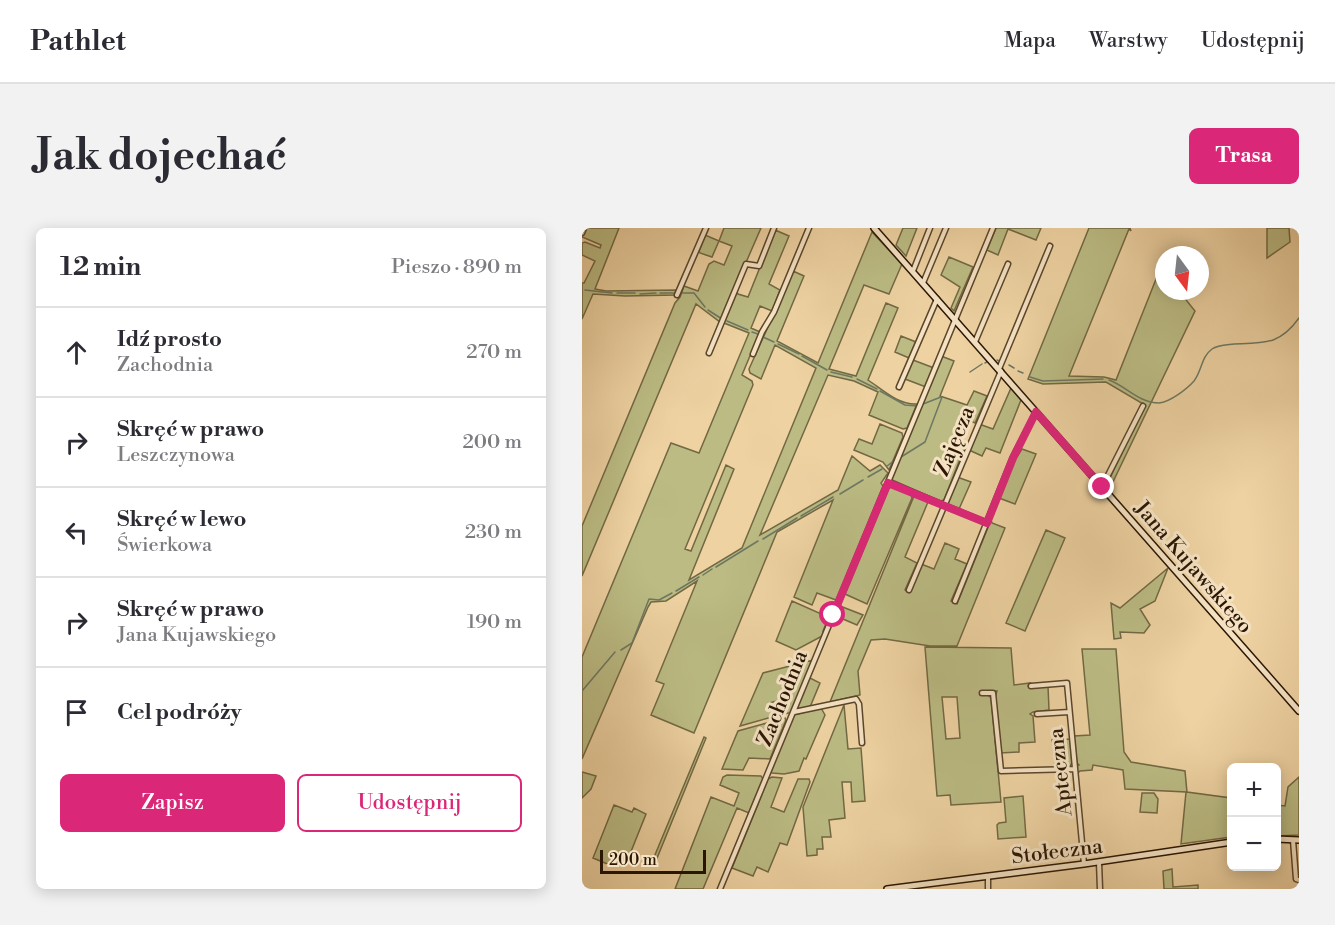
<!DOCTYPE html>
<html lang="pl">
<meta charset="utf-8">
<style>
body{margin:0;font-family:"Libre Bodoni",serif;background:#f2f2f3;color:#2b2b33}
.controls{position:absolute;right:18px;bottom:18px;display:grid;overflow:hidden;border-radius:9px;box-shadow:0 3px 15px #0003}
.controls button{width:54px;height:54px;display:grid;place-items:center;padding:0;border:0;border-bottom:2px solid #e1e1e2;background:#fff;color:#2b2b33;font:30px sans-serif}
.compass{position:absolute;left:573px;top:18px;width:54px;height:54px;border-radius:50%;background:#fff;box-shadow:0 3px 15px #0003;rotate:165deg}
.scale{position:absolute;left:18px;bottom:15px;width:106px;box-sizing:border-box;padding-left:6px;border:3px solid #2a1603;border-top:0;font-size:16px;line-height:21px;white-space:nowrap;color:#2a1603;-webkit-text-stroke:4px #f4e2c3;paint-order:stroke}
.stop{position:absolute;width:18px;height:18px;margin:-14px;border:4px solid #db2777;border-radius:50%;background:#fff}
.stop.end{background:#db2777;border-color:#fff;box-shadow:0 2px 6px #0008}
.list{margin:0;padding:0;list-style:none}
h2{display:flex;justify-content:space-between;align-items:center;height:78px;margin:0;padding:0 24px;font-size:26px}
h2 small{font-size:20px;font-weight:400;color:#7c7c81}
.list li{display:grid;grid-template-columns:39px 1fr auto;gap:18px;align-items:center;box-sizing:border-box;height:90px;padding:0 24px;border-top:2px solid #e1e1e2}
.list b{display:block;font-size:22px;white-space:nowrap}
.list p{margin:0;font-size:20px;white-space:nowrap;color:#7c7c81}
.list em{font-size:20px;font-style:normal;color:#7c7c81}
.actions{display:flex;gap:12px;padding:18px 24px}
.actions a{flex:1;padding:14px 0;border:2px solid #db2777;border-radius:9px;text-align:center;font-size:21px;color:#db2777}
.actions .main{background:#db2777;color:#fff}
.icon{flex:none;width:33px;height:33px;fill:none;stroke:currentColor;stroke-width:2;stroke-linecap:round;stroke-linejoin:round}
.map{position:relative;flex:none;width:717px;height:661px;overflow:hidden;border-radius:9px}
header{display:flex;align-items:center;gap:36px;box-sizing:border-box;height:84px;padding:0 30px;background:#fff;border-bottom:2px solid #e1e1e2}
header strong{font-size:28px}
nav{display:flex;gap:33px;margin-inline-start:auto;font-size:21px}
.intro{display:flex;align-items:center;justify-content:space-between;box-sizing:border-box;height:144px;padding:0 36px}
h1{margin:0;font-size:42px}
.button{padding:15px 27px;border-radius:9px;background:#db2777;color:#fff;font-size:21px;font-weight:700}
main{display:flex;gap:36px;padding:0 36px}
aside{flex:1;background:#fff;border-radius:9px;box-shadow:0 3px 15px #0003}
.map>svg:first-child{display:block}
.green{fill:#bbbb83;stroke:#726843;stroke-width:1.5;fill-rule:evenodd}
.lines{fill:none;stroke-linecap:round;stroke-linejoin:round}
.stream{stroke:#6d7762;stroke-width:1.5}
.street-casing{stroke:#5b452b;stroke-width:7}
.secondary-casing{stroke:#2a1603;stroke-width:8}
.street{stroke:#f4e2c3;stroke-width:4}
.secondary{stroke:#f4e2c3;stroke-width:5}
.route{stroke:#db2777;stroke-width:8}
.labels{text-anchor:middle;stroke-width:6;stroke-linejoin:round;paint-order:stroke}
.street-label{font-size:21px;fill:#2a1603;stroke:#f4e2c3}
</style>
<header>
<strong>Pathlet</strong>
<nav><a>Mapa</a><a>Warstwy</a><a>Udostępnij</a></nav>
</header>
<div class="intro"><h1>Jak dojechać</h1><a class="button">Trasa</a></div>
<main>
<aside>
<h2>12 min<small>Pieszo · 890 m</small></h2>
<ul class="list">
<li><svg class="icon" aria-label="ahead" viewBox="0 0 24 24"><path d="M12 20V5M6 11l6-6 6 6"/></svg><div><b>Idź prosto</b><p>Zachodnia</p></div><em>270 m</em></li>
<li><svg class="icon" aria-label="right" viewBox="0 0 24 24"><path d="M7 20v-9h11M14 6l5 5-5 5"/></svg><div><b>Skręć w prawo</b><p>Leszczynowa</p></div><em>200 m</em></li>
<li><svg class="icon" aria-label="left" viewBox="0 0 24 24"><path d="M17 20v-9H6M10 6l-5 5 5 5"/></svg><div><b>Skręć w lewo</b><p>Świerkowa</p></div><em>230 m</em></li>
<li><svg class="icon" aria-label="right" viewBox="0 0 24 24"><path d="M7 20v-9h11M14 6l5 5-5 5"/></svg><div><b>Skręć w prawo</b><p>Jana Kujawskiego</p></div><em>190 m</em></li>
<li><svg class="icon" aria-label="arrive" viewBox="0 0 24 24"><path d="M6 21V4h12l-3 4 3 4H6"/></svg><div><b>Cel podróży</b></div></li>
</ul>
<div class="actions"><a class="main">Zapisz</a><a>Udostępnij</a></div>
</aside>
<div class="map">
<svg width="717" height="661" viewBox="0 0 717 661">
<rect width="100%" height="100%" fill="#eed2a2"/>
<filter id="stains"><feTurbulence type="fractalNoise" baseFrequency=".00333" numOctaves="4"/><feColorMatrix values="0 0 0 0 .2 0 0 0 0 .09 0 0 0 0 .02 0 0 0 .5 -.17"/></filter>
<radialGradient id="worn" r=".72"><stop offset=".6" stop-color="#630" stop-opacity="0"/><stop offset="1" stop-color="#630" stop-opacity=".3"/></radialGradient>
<path class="green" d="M5,0H37L13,61L24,63L95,62L94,67L43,68L11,66L0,91V55H2L13,33L0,27V15L3,14L18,20L19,17L0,9Z
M142,0H179L138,94L114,76L0,348V298L93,75L98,69L102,58L116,63L127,36L132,33L142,37L150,18L137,13L130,29L118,25L117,23L123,7L137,13Z
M321,0H335L324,28L314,17Z
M414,0H459L454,12L426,1L416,27L405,22Z
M507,0H548L549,3L547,1L487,148L522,149L534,152L578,41L582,45V63H597L613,83L528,260L525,256L563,177L524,154L461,156L446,151Z
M685,0H707L708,14L685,30Z
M193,2L207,8L187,56L198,62L190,83L178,78L169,100L178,104L160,147L170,153L171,157L103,321L109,323L144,237L152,241L107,352L160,320L234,140L193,117L179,151L168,145L167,141L211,43L222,48L195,113L236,135L290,4L320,36L307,66L282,57L247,141L274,148L304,75L316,80L286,152C301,162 316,177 335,176L325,200L321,201L287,187L296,164L272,153L246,147L178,307L256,262L270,228L288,243L298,237L306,245L299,255L301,258L254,372L235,365L230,377L212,369L251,272L195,304L112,505L69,487L82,456L74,453L115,353L84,373L69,374L66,379L0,531V429L89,215L117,225L167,105L142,95L155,64L156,66L166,69Z
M367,29L391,39L372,83L369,80L378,59L359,47Z
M319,108L334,114L327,130L313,124Z
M359,128L372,133L358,168L385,177L392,163L405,168L393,195L380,189L370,215L382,221L362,272L358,273L308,251Z
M331,132L352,140L344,159L323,151Z
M429,160L439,172L418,225L404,220L400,228L387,222L397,196L411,201Z
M298,196L320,205L321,209L307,242L301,234L272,222L277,211L290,216Z
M440,221L454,226L433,276L417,270L433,232Z
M375,249L389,254L377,281L367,277L365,273Z
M310,259L329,267L330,270L285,376L263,366L307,260Z
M332,268L346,274L323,329L335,335L323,362L327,364L339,336L352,341L363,315L377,321L373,331L385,336L369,373L375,376L409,292L410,295L423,300L375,418H348L303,411L289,412L276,443L278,467L248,474Z
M464,302L483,310L443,403L424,395Z
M586,340L573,373L558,381L568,397L562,405L538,404L539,410L532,411L529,375L538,380Z
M210,373L244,388L246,391L241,403L242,407L214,422L194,413Z
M258,378L281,387L275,397L254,388Z
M343,419L429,420L432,457L448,455L446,458L449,460L466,458L467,482L451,484L448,486L451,488L453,514L437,515V524L418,525L413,470L415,463H400V467H406L409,470L419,574L369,577L368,567L355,568ZM360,469H375L378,510L364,511Z
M500,421H534L542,524L549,534L603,543L605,564L649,570V609L599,616L604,564L543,561L541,542L511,537L510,542L498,543L495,546L494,538L497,537L495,535L492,508L508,507Z
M231,432L210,484L200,487L197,485L195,473L187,475L190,477L193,486L190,489L158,498L181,445Z
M226,449L238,455L228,479L215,482L214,480Z
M262,477L266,521L279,520L283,573L270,574L269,554H260L263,590L247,592L249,609H240L241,621H235V627L225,628L221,579Z
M239,480L243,487L224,531L222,530L217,543L202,546L190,545L189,543L212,487Z
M203,490L204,492L188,531L167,530L161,542L140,541L156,503Z
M122,509L124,510L73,635L70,634Z
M488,511L490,535L488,538H473L470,512Z
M0,544L14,548L9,561L0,570Z
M145,547L179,548L181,551L167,585L155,580L121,661H93L129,569L152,578L157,565L138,557L141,549Z
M190,549L200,550L189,579L202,584L216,551H227L228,554L205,617L198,615L186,644L175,639L171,648L150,640L186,551Z
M717,549V607L695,608V577L703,578L706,559Z
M560,565H572L576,571L575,585L558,584Z
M441,568L444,609L416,611L415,597L417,595L424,594L422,570Z
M32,577L50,584L52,580L64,586L44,636L37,633L40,626L34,624L28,637L11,630Z
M590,641L591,659L616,657V661H582L581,643Z"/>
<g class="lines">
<path class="stream" d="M3,62L30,65
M35,65H53
M78,65H93
M100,65H112L123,79
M58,66L74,65
M126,82L140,91
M145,93L166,102
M170,104L176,106
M181,109L192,114
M196,116L217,126
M220,128L245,142
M415,132L417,133
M403,135L405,134
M427,137L432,140
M436,143L441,145
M249,144L270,149
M388,144L400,136
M448,149L461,153L521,151
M275,151L295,161
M527,152C544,158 557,175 577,175C588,174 605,161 612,153C620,143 619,129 630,121C636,117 645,117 652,116C682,115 698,117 717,90
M298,163L323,177L335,178
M341,176L359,169
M319,229L343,214L360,169
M305,238L313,232
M286,249L300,241
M258,266L281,252
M219,288L251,269
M181,311L215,290
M134,339L176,313
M121,347L130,341
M94,363L117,349
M39,422L50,415L67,371L77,372L90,365
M0,463L33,424"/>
<g class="street-casing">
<path id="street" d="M0,5L2,0
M331,43L348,0
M341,55L364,0
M95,67L124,0
M393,114L426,36
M127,125L164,36L177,38L192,0
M171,126L180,104L192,84L227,0
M417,141L468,18
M317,159L355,71
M306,254L405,295
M520,259L561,178
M327,362L419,143
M373,373L431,229L454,184
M449,458L485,455L502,636
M400,465H411L419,543L493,541
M212,484L274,471L277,476L280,515
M455,486L487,484
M711,612L714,651L717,652
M517,634L518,661
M406,648V661
M138,661L411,0"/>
</g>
<g class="secondary-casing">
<path id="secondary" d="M292,0L717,483
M694,611L717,612
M305,661L502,636L650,614"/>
</g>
<use href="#street" class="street"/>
<use href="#secondary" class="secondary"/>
</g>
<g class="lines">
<path class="route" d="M251,387L306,255L405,295L431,230L454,184L520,259"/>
</g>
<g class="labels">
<g class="street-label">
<text transform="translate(372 213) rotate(-68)" y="7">Zajęcza</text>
<text transform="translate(612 339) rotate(49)" y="7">Jana Kujawskiego</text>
<text transform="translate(200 470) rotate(-68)" y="7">Zachodnia</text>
<text transform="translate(478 544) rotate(-96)" y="7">Apteczna</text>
<text transform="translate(475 623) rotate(-7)" y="7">Stołeczna</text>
</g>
</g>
<rect width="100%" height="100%" filter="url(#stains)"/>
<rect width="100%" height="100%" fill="url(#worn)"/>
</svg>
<div class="controls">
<button>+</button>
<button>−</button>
</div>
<svg class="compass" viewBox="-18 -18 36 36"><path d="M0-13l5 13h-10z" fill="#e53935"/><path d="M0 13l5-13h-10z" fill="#7c7c81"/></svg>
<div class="scale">200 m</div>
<div class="stop" style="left:251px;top:387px"></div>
<div class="stop end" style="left:520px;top:259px"></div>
</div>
</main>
